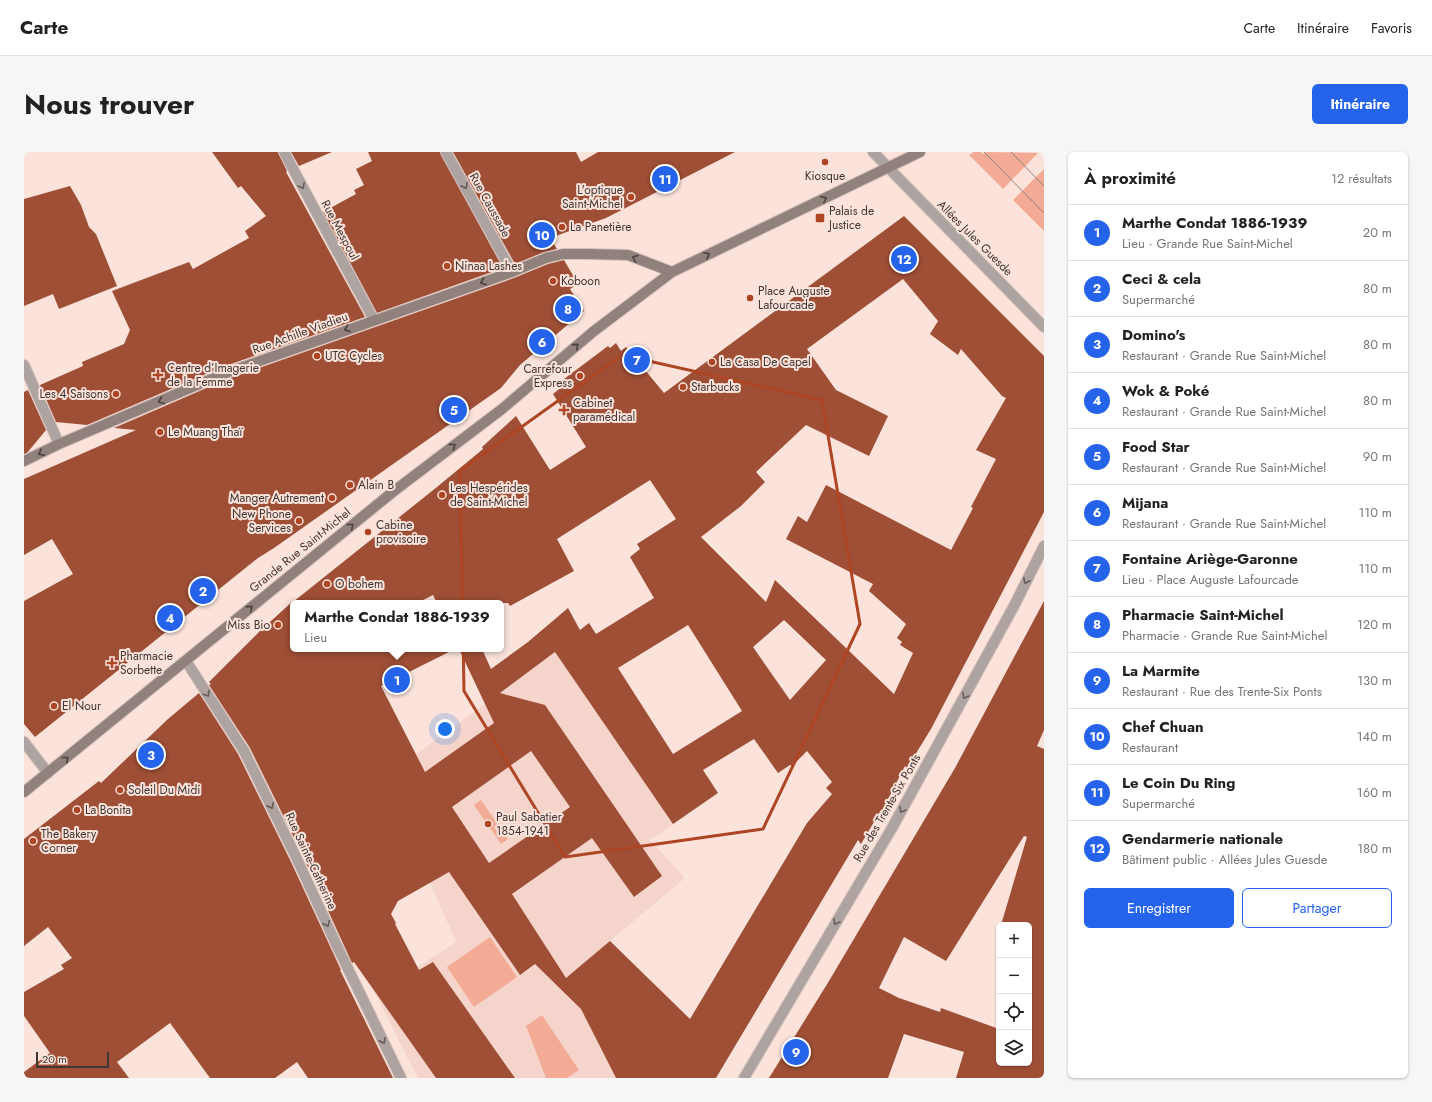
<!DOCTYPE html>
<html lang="fr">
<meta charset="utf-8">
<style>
body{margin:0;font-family:Jost,sans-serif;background:#f6f6f6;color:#222}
.controls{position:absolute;right:12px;bottom:12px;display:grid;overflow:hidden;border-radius:6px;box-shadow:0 1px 3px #0004}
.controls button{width:36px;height:36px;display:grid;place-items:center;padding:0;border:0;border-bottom:1px solid #e0e0e0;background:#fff;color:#222;font:20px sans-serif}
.scale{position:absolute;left:12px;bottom:10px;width:73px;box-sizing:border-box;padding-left:4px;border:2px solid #3f3633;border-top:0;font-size:11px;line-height:14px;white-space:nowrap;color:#3f3633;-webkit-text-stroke:3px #fbe3db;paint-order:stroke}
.you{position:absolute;left:421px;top:577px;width:14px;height:14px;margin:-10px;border:3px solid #fff;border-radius:50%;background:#1a73e8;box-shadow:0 0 0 6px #1a73e833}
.badge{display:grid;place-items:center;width:26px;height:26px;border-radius:50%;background:#2563eb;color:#fff;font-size:13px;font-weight:700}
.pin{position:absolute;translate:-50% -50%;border:2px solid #fff;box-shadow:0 1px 4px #0006}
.popup{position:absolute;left:266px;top:448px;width:214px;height:52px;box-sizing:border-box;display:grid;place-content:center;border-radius:6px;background:#fff;filter:drop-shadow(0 1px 3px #0005);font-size:13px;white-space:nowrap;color:#767676}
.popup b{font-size:15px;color:#222}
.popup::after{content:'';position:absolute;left:50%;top:100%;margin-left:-8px;border:8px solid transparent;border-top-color:#fff}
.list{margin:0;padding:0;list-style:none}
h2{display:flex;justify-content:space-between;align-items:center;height:52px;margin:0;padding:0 16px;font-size:17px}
h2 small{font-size:13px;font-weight:400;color:#767676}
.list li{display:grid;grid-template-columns:26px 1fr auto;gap:12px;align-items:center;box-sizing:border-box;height:56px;padding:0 16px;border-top:1px solid #e0e0e0}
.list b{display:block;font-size:15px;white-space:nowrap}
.list p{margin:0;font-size:13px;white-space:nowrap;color:#767676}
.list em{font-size:13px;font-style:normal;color:#767676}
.actions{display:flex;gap:8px;padding:12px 16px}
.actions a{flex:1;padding:9px 0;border:1px solid #2563eb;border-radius:6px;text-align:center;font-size:14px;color:#2563eb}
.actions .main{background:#2563eb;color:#fff}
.icon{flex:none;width:22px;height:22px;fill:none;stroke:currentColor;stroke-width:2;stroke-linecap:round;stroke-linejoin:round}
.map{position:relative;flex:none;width:1020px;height:926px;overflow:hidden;border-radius:6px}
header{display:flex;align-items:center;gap:24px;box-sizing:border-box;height:56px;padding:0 20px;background:#fff;border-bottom:1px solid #e0e0e0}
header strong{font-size:19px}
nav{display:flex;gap:22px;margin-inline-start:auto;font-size:14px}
.intro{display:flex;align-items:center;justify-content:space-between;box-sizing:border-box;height:96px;padding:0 24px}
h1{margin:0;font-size:28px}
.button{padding:10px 18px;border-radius:6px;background:#2563eb;color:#fff;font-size:14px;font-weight:700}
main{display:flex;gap:24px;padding:0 24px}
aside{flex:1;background:#fff;border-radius:6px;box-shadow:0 1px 3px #0004}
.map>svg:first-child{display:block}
.built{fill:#f5d5cb}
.green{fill:#f3ab95}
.building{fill:#9f4f36;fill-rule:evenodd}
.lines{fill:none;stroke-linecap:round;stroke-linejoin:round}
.street-casing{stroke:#d5c0b9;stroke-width:12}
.secondary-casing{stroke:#d5c0b9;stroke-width:12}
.street{stroke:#ada3a0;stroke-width:10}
.secondary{stroke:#90817d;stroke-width:10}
.tram{stroke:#8f7f7a;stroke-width:1}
.oneway{stroke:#665c59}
.oneway2{stroke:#4b413e}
.marked{fill:none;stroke:#ae4625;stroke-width:3;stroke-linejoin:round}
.poi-dot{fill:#ae4625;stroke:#fbe3db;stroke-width:1.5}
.labels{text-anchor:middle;stroke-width:4;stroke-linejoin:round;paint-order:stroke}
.poi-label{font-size:12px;fill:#3f3633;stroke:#fbe3db;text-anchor:start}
.street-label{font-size:12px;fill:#3f3633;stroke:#fbe3db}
</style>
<header>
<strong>Carte</strong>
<nav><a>Carte</a><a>Itinéraire</a><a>Favoris</a></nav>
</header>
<div class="intro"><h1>Nous trouver</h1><a class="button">Itinéraire</a></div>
<main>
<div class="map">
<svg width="1020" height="926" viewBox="0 0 1020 926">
<rect width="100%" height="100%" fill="#fbe3db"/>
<path class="built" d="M555,483L666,660L636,682L625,687L661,726L586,789L678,926H394L350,839L394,815L432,790L360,626Z"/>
<path class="green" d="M950,0H957L959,2L963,0L1014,1L979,37L945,3Z
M1020,17V79L989,48Z
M457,648L484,687L477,692L450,653Z
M466,785L493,825L450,855L423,815Z
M518,863L555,918L543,926H522L502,874Z"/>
<path class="building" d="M188,0H254L263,19L262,20L341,165L196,216L63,273L32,270L16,233L59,214L58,210L100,192L106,178L88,139L165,110L169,117L225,86L221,79L242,64L217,34L214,36Z
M267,0H308L275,14Z
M344,0H416L479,116L353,161L299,60L332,42L330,38L340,33L332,17L348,9Z
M429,0H552L557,10L574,0H711L582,66L526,86L533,97L520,100L491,112Z
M46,34L57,53L65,75L72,82L93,134L35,157L29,142L0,154V47Z
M880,64L1020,204V360L907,577L883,616L881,614L858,659L857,658L837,692L834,688L692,926H592L557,857L511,812L496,823L425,720L374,749L367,762L372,771L371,772L395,818L409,810L491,926H412L330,810L328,811L279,704L226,596L185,533L187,532L185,530L236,479L269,449V450L413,335L459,297L458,295L492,264L526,318L562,295L529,242L544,230L540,227L584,194L586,196L592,191L597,199L602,195L640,241ZM879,127L914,169L906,182L934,203L937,197L978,244L982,246L952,298L972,307L947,355L949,356L927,398L802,333L783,370L774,364L762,387L849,432L845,439L882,472L873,486L878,490L876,493L889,501L870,542L751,428L742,450L677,385L717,354L741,330L732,320L782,273L845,304L864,264L812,238L783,197ZM626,328L652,367L613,392L616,397L606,405L630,446L572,482L565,471L556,478L544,456L504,490L467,517L458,497H435L470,571L401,620L357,534L431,497H269V451H393L409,443L413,451H484L486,454L550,419L533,387ZM760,468L802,508L766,548L729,495ZM664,473L718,559L649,602L594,516ZM531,500L649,672L694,641L679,618L730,587L754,621L766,613L768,614L783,599L808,630L802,636L808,642L783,671L666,867L586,789L542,826L488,742L568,686L610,745L638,724L521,553L476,541ZM507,599L546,655L465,711L428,655Z
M540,108L554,132L546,137L560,159L496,213L477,236L250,396L234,406L11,585L0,572V449L49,422L28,387L0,403V327L112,278L90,276L201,228L490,126L524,112Z
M4,238L22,278L3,301L0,302V240Z
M1020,449V578L1013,594L1020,597V926H932L940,900L880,882L864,926H745L805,829L931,616ZM1000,684L1003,685L977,773H1005V911H975V877L917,856L916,860L875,846L855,836L880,785L922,809Z
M175,541L214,602L267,710L317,818H316L369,926H284L273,910L251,926H186L146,871L93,910L105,926H0V920L26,901L0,864V840L40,817L37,813L48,806L24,775L0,794V687L75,629L77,631L144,567Z"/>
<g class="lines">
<g class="street-casing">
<path id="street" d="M260,0L350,168
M422,0L488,120
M849,0L1020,175
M0,213L35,292
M162,509L220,599L273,707L313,794L377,926
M0,590L24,621
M720,926L868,676L990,454L1020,394"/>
</g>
<g class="secondary-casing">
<path id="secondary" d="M0,309L35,292L199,222L488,120L522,106L539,102H565L604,103L648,120
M0,640L370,339L478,257L570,179L648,120L896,0"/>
</g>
<use href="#street" class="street"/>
<use href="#secondary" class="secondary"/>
<path class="tram" d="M960,0L1020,61
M987,0L1020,34"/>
</g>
<defs><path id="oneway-chevron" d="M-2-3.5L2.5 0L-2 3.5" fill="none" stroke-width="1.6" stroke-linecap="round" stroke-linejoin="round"/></defs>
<g class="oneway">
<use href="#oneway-chevron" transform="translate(278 34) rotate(62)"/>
<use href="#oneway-chevron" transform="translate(441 34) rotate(61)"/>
<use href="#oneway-chevron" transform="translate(1002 429) rotate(117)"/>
<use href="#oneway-chevron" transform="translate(183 542) rotate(57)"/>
<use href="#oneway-chevron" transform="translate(941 544) rotate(119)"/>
<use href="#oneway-chevron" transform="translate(247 654) rotate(64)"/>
<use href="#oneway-chevron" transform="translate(878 658) rotate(119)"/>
<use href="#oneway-chevron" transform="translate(812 770) rotate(120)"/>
<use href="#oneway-chevron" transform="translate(303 772) rotate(65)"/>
<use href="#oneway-chevron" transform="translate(359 889) rotate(64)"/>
</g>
<g class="oneway2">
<use href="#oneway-chevron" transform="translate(800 47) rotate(-26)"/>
<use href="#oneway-chevron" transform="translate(683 103) rotate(-26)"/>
<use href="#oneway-chevron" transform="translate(611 106) rotate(-159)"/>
<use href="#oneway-chevron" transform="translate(459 130) rotate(161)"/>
<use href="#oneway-chevron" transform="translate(323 177) rotate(160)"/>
<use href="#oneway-chevron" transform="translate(552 194) rotate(-40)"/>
<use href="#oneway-chevron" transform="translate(137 249) rotate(157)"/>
<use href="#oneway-chevron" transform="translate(429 294) rotate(-37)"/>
<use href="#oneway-chevron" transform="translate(17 301) rotate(153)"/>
<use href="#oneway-chevron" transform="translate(327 374) rotate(-39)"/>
<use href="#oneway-chevron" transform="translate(226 456) rotate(-40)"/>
<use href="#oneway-chevron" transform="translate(42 607) rotate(-39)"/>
</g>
<path class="marked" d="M598,203L798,248L836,472L739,677L541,705L440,539L436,319Z"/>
<g class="poi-dot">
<circle cx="801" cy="10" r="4"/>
<circle cx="607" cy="45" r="4"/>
<rect x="791" y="61" width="10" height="10" rx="2"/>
<circle cx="538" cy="75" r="4"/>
<circle cx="423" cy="114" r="4"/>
<circle cx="529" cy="129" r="4"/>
<circle cx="726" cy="146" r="4"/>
<circle cx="293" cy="204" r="4"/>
<circle cx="688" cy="210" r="4"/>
<path d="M132 217h4v4h4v4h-4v4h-4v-4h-4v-4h4z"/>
<circle cx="556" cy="224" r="4"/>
<circle cx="659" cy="235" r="4"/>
<circle cx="92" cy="242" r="4"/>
<path d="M538 252h4v4h4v4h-4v4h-4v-4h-4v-4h4z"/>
<circle cx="136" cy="280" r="4"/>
<circle cx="326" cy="333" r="4"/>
<circle cx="418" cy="343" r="4"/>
<circle cx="308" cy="346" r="4"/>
<circle cx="275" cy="369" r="4"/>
<circle cx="344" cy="380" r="4"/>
<circle cx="303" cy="432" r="4"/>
<circle cx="254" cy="473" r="4"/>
<path d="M86 505h4v4h4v4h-4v4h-4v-4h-4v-4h4z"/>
<circle cx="30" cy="554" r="4"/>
<circle cx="96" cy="638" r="4"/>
<circle cx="53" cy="658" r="4"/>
<circle cx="464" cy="672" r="4"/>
<circle cx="9" cy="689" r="4"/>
</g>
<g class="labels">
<g class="poi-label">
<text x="801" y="28" text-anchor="middle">Kiosque</text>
<text x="599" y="42" text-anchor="end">L'optique<tspan x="599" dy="14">Saint-Michel</tspan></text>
<text x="805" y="63">Palais de<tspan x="805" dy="14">Justice</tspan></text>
<text x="546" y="79">La Panetière</text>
<text x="431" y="118">Ninaa Lashes</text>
<text x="537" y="133">Koboon</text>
<text x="734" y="143">Place Auguste<tspan x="734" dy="14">Lafourcade</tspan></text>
<text x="301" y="208">UTC Cycles</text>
<text x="696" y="214">La Casa De Capel</text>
<text x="143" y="220">Centre d’Imagerie<tspan x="143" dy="14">de la Femme</tspan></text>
<text x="548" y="221" text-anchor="end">Carrefour<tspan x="548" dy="14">Express</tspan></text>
<text x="667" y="239">Starbucks</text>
<text x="84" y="246" text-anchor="end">Les 4 Saisons</text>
<text x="549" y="255">Cabinet<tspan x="549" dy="14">paramédical</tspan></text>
<text x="144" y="284">Le Muang Thaï</text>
<text x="334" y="337">Alain B</text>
<text x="426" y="340">Les Hespérides<tspan x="426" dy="14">de Saint-Michel</tspan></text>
<text x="300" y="350" text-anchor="end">Manger Autrement</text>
<text x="267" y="366" text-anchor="end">New Phone<tspan x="267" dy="14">Services</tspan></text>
<text x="352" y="377">Cabine<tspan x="352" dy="14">provisoire</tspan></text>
<text x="311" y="436">O bohem</text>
<text x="246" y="477" text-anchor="end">Miss Bio</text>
<text x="96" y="508">Pharmacie<tspan x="96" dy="14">Sorbette</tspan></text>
<text x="38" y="558">El Nour</text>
<text x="104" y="642">Soleil Du Midi</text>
<text x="61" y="662">La Bonita</text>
<text x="472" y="669">Paul Sabatier<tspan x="472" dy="14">1854-1941</tspan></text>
<text x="17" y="686">The Bakery<tspan x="17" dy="14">Corner</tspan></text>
</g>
<g class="street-label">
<text transform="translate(466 53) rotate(61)" y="4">Rue Caussade</text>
<text transform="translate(316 78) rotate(62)" y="4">Rue Mespoul</text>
<text transform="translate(951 86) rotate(45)" y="4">Allées Jules Guesde</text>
<text transform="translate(276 181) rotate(-20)" y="4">Rue Achille Viadieu</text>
<text transform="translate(276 398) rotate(-39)" y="4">Grande Rue Saint-Michel</text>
<text transform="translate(863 656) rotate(-60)" y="4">Rue des Trente-Six Ponts</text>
<text transform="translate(287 709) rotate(65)" y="4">Rue Sainte-Catherine</text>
</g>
</g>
</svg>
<div class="controls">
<button>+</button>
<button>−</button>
<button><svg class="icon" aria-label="locate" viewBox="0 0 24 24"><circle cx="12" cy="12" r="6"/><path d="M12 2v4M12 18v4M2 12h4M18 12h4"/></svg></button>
<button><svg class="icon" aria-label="layers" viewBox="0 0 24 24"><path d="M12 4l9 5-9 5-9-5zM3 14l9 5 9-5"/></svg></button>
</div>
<div class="scale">20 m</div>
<div class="you"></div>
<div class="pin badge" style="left:373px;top:528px">1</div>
<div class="popup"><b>Marthe Condat 1886-1939</b>Lieu</div>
<div class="pin badge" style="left:179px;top:439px">2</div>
<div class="pin badge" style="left:127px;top:603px">3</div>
<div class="pin badge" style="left:146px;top:466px">4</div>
<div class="pin badge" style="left:430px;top:258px">5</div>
<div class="pin badge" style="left:518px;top:190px">6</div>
<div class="pin badge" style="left:613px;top:208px">7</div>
<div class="pin badge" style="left:544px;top:157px">8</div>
<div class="pin badge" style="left:772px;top:900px">9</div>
<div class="pin badge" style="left:518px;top:83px">10</div>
<div class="pin badge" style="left:641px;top:27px">11</div>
<div class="pin badge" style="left:880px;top:107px">12</div>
</div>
<aside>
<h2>À proximité<small>12 résultats</small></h2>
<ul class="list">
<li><span class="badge">1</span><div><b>Marthe Condat 1886-1939</b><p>Lieu · Grande Rue Saint-Michel</p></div><em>20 m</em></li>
<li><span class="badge">2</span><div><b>Ceci &amp; cela</b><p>Supermarché</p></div><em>80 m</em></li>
<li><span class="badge">3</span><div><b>Domino's</b><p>Restaurant · Grande Rue Saint-Michel</p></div><em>80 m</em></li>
<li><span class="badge">4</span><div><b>Wok &amp; Poké</b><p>Restaurant · Grande Rue Saint-Michel</p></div><em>80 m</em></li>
<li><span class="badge">5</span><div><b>Food Star</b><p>Restaurant · Grande Rue Saint-Michel</p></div><em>90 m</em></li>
<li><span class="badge">6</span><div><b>Mijana</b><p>Restaurant · Grande Rue Saint-Michel</p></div><em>110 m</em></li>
<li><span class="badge">7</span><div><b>Fontaine Ariège-Garonne</b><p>Lieu · Place Auguste Lafourcade</p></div><em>110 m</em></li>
<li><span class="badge">8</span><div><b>Pharmacie Saint-Michel</b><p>Pharmacie · Grande Rue Saint-Michel</p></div><em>120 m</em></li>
<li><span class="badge">9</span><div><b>La Marmite</b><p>Restaurant · Rue des Trente-Six Ponts</p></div><em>130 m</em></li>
<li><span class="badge">10</span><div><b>Chef Chuan</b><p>Restaurant</p></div><em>140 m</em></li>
<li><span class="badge">11</span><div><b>Le Coin Du Ring</b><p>Supermarché</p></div><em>160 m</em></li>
<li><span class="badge">12</span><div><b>Gendarmerie nationale</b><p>Bâtiment public · Allées Jules Guesde</p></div><em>180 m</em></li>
</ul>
<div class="actions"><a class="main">Enregistrer</a><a>Partager</a></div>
</aside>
</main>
